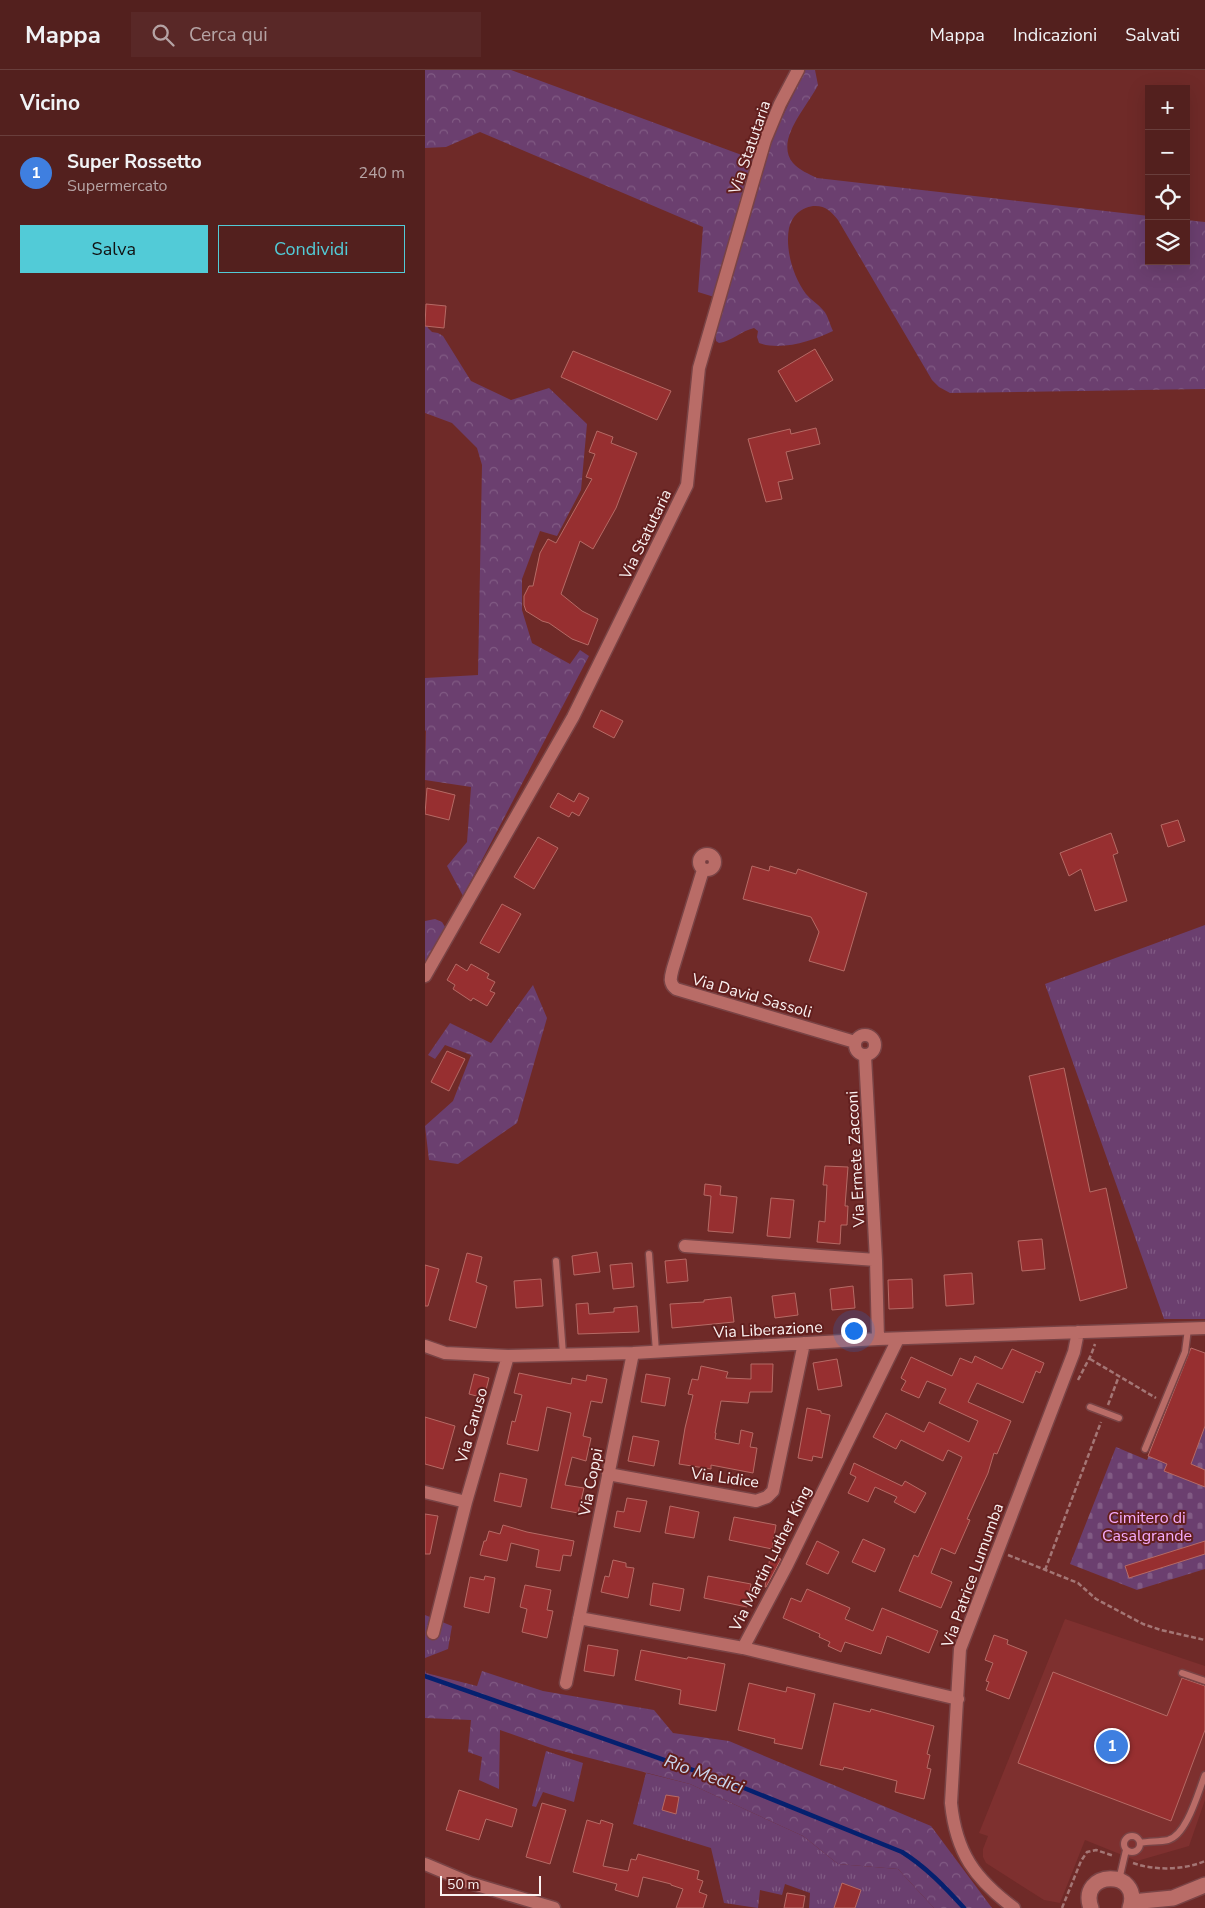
<!DOCTYPE html>
<html lang="it">
<meta charset="utf-8">
<style>
body{margin:0;font-family:"Nunito Sans",sans-serif;background:#592827;color:#f1f3f6}
.controls{position:absolute;right:15px;top:15px;display:grid;overflow:hidden;border-radius:0px;box-shadow:0 5px 20px #0002}
.controls button{width:45px;height:45px;display:grid;place-items:center;padding:0;border:0;border-bottom:1px solid #693e3c;background:#53201e;color:#f1f3f6;font:25px sans-serif}
.scale{position:absolute;left:15px;bottom:12px;width:101px;box-sizing:border-box;padding-left:5px;border:2px solid #faf1f1;border-top:0;font-size:14px;line-height:18px;white-space:nowrap;color:#faf1f1;-webkit-text-stroke:4px #621f1e;paint-order:stroke}
.you{position:absolute;left:428px;top:1260px;width:18px;height:18px;margin:-12px;border:4px solid #fff;border-radius:50%;background:#1a73e8;box-shadow:0 0 0 8px #1a73e833}
.badge{display:grid;place-items:center;width:32px;height:32px;border-radius:50%;background:#52cbd7;color:#fff;font-size:16px;font-weight:700}
.pin{position:absolute;translate:-50% -50%;border:2px solid #fff;box-shadow:0 1px 5px #0006}
.list{margin:0;padding:0;list-style:none}
h2{display:flex;justify-content:space-between;align-items:center;height:65px;margin:0;padding:0 20px;font-size:21px}
h2 small{font-size:16px;font-weight:400;color:#b5a3a4}
.list li{display:grid;grid-template-columns:32px 1fr auto;gap:15px;align-items:center;box-sizing:border-box;height:75px;padding:0 20px;border-top:1px solid #693e3c}
.list b{display:block;font-size:19px;white-space:nowrap}
.list p{margin:0;font-size:16px;white-space:nowrap;color:#b5a3a4}
.list em{font-size:16px;font-style:normal;color:#b5a3a4}
.actions{display:flex;gap:10px;padding:15px 20px}
.actions a{flex:1;padding:11px 0;border:1px solid #52cbd7;border-radius:0px;text-align:center;font-size:18px;color:#52cbd7}
.actions .main{background:#52cbd7;color:#111}
.icon{flex:none;width:28px;height:28px;fill:none;stroke:currentColor;stroke-width:2;stroke-linecap:round;stroke-linejoin:round}
.map{position:relative;flex:none;width:780px;height:1838px;overflow:hidden}
header{display:flex;align-items:center;gap:30px;box-sizing:border-box;height:70px;padding:0 25px;background:#53201e;border-bottom:1px solid #693e3c}
header strong{font-size:24px}
nav{display:flex;gap:28px;margin-inline-start:auto;font-size:18px}
.search{width:350px;height:45px;background:#592827;display:flex;align-items:center;gap:12px;box-sizing:border-box;padding:0 18px;border-radius:0px;color:#b5a3a4;font-size:19px}
main{display:flex}
aside{flex:1;background:#53201e}
.map>svg:first-child{display:block}
.built{fill:#7e302f}
.grass{fill:url(#grass-tufts)}
.forest{fill:url(#forest-crowns)}
.cemetery{fill:url(#cemetery-stones)}
.lines{fill:none;stroke-linecap:round;stroke-linejoin:round}
.stream{stroke:#05206f;stroke-width:4.5}
.building{fill:#972f30;stroke:#b66a65}
.service-casing{stroke:#794345;stroke-width:9}
.minor-casing{stroke:#794345;stroke-width:15}
.secondary-casing{stroke:#794345;stroke-width:18}
.path{stroke:#a47675;stroke-width:2.5;stroke-dasharray:5 2.5;stroke-linecap:butt}
.service{stroke:#b96c67;stroke-width:6}
.minor{stroke:#b96c67;stroke-width:12}
.secondary{stroke:#b96c67;stroke-width:15}
.labels{text-anchor:middle;stroke-width:4;stroke-linejoin:round;paint-order:stroke}
.street-label{font-size:16px;fill:#faf1f1;stroke:#621f1e}
.park-label{font-size:16px;fill:#f5abfc;stroke:#621f1e}
.water-label{font-size:18px;font-style:italic;fill:#cad6ed;stroke:#621f1e}
</style>
<header>
<strong>Mappa</strong>
<div class="search"><svg class="icon" aria-label="search" viewBox="0 0 24 24"><circle cx="10" cy="10" r="6"/><path d="M15 15l6 6"/></svg>Cerca qui</div>
<nav><a>Mappa</a><a>Indicazioni</a><a>Salvati</a></nav>
</header>
<main>
<aside>
<h2>Vicino<small></small></h2>
<ul class="list">
<li><span class="badge" style="background:#3f7fe0">1</span><div><b>Super Rossetto</b><p>Supermercato</p></div><em>240 m</em></li>
</ul>
<div class="actions"><a class="main">Salva</a><a>Condividi</a></div>
</aside>
<div class="map">
<svg width="780" height="1838" viewBox="0 0 780 1838">
<defs>
<pattern id="grass-tufts" width="24" height="20" patternUnits="userSpaceOnUse" patternTransform="scale(1.25)"><rect width="24" height="20" fill="#6b3f6f"/><path d="M3 7l-1-3M5 7V3M7 7l1-3M15 17l-1-3M17 17v-4M19 17l1-3" fill="none" stroke="#815b84"/></pattern>
<pattern id="forest-crowns" width="20" height="18" patternUnits="userSpaceOnUse" patternTransform="scale(1.25)"><rect width="20" height="18" fill="#6b3f6f"/><path d="M2 6a3 3 0 1 1 6 0M12 15a3 3 0 1 1 6 0" fill="none" stroke="#815b84"/></pattern>
<pattern id="cemetery-stones" width="16" height="16" patternUnits="userSpaceOnUse" patternTransform="scale(1.25)"><rect width="16" height="16" fill="#6b3f6f"/><path d="M2 7V4a2 2 0 0 1 4 0v3zM10 15v-3a2 2 0 0 1 4 0v3z" fill="#815b84"/></pattern>
</defs>
<rect width="100%" height="100%" fill="#6f2a28"/>
<path class="built" d="M640,1549L780,1596V1730L764,1776L712,1791L660,1770L635,1833L619,1830L561,1793L558,1787V1779L563,1766L554,1763Z"/>
<path class="grass" d="M780,855V1249H739L620,914Z
M0,1545L27,1556L23,1579L0,1588Z
M121,1681L158,1693L149,1732L118,1722L111,1737L107,1736Z
M221,1703L265,1714L378,1766L413,1794L473,1799L509,1838H384L385,1823L360,1814L357,1825L335,1820L333,1838L299,1833L286,1778L208,1754Z"/>
<path class="forest" d="M0,0H86L314,84C327,86 334,83 344,74L380,0H390L393,15C383,36 349,70 368,93C374,100 384,104 392,108L724,146V191H761V150L780,152V319L525,323L514,317L507,310L413,150C406,141 400,135 388,136C375,138 367,146 364,158C360,179 368,207 381,224C386,230 393,234 398,240C403,245 405,255 408,261C387,271 357,281 334,273L332,267L333,261L329,258C316,261 307,271 294,273L291,271L290,263L299,230L273,222L278,157L55,62L21,77L0,78Z
M0,247L3,258L7,262L13,263L18,266L46,311L86,330L124,318L162,354L156,420L132,466L115,461L97,509V540L107,573L145,594L155,580L164,586L38,826L22,796L42,772L46,717L0,710L1,661L0,660V608L53,605L57,395L52,378L27,353L0,343Z
M10,849L17,852L22,860L0,897V851Z
M108,915L122,948L92,1053L33,1094L4,1090L0,1056L28,1031L46,985L20,975L10,989L3,985L25,953L66,973Z
M0,1600L1,1603L52,1616L57,1601L118,1621L229,1640L248,1663L304,1671L506,1756L567,1838H509L473,1799L413,1794L378,1766L265,1714L126,1678L75,1660L74,1719L54,1710L57,1687L43,1682L46,1650L0,1648Z"/>
<path class="cemetery" d="M766,1278L780,1283V1499L712,1520L645,1494L691,1377L722,1390Z"/>
<g class="lines">
<path class="stream" d="M0,1606L319,1718L477,1782C501,1797 520,1817 539,1838"/>
</g>
<path class="building" d="M1,234L21,236L19,258L0,256Z
M390,279L408,310L371,332L353,301Z
M148,281L246,321L232,350L136,307Z
M391,358L395,374L361,382L368,409L353,412L357,429L341,432L323,369L365,359L366,364Z
M172,361L188,367L186,373L212,383L191,438L168,479L155,471L136,524L157,541L173,549L163,575L147,569L124,553L117,551L101,541L99,535V526L104,516H108L115,483L123,469L131,473L167,409L161,407L170,384L164,382Z
M176,640L198,651L189,668L168,657Z
M2,718L30,725L24,750L0,744Z
M133,723L149,732L154,723L164,728L154,746L147,742L144,747L125,737Z
M753,750L760,771L743,777L736,755Z
M686,763L693,783L688,785L702,831L670,841L656,799L644,806L635,783Z
M113,767L133,778L109,819L89,807Z
M327,796L344,801L345,796L371,804L373,799L442,823L419,901L384,891L394,862L386,847L318,829Z
M77,834L96,844L74,883L55,873Z
M31,894L42,901L46,894L64,904L62,908L70,912L65,921L70,923L62,936L48,928L46,931L28,919L30,915L22,910Z
M22,981L40,989L24,1021L6,1012Z
M639,998L665,1122L681,1118L702,1218L655,1231L604,1006Z
M400,1096L423,1097L420,1136H423L422,1155H416L415,1174L392,1172L394,1151L400,1152L402,1115H398Z
M280,1114L296,1116L295,1125L312,1127L308,1163L283,1161L286,1126L279,1125Z
M346,1128L369,1130L365,1168L342,1166Z
M617,1169L620,1199L597,1201L593,1171Z
M172,1182L175,1202L149,1205L147,1186Z
M42,1183L57,1187L51,1212L62,1216L51,1258L24,1250Z
M261,1189L263,1211L242,1213L240,1191Z
M207,1193L209,1217L188,1219L185,1195Z
M0,1195L14,1199L3,1236H0Z
M547,1203L549,1234L521,1236L519,1205Z
M116,1209L118,1236L91,1238L89,1211Z
M487,1209L488,1238L464,1239L463,1210Z
M428,1216L430,1238L407,1240L405,1219Z
M370,1223L373,1245L350,1248L347,1226Z
M306,1227L309,1252L247,1258L245,1234L279,1232V1230Z
M163,1233L164,1244L189,1242V1238L212,1236L214,1262L153,1264L151,1234Z
M766,1278L780,1283V1356L766,1394L780,1400V1417L739,1401L742,1394L723,1386Z
M587,1279L619,1293L615,1303L611,1301L598,1333L552,1313L543,1332L586,1351L572,1384L569,1383L563,1403L542,1449L545,1450L530,1484L516,1478L506,1503L527,1512L516,1538L474,1521L489,1485L493,1487L537,1387L523,1380L518,1391L476,1370L471,1379L448,1367L461,1343L499,1362L504,1352L544,1372L553,1351L514,1333L521,1319L502,1311L494,1328L476,1320L481,1311L476,1308L486,1287L527,1306L535,1288L547,1293L550,1286L577,1299Z
M412,1289L417,1316L393,1320L388,1293Z
M326,1294H348L347,1322H325L323,1333L296,1331L290,1363H291L290,1369L314,1374L316,1360L328,1363L325,1377L332,1378L328,1403L286,1395V1399L254,1394L260,1358L268,1325L263,1324L267,1309L273,1310L276,1296L303,1302L301,1308L326,1309Z
M94,1303L146,1314L147,1308L161,1311L162,1305L182,1309L177,1333L166,1331L158,1366L166,1368L161,1391L147,1387L140,1415L159,1418L153,1443L126,1438L146,1343L122,1337L113,1381L82,1374L87,1351L90,1352L97,1325L89,1323Z
M49,1304L64,1308L59,1328L44,1324Z
M221,1304L245,1308L240,1336L216,1332Z
M382,1338L396,1341V1343L405,1345L397,1388L388,1386L387,1391L373,1388Z
M0,1347L30,1356L18,1399L0,1394Z
M208,1366L234,1371L229,1396L203,1391Z
M429,1393L477,1416L480,1411L501,1423L490,1443L469,1432L472,1427L450,1417L443,1432L423,1423L431,1407L425,1404Z
M75,1403L102,1409L96,1437L69,1431Z
M202,1428L222,1431L215,1462L189,1457L192,1441L199,1442Z
M245,1436L274,1442L269,1468L240,1463Z
M0,1444L13,1446L5,1484H0Z
M309,1447L351,1455L347,1479L304,1470Z
M78,1455L102,1462L149,1471L146,1486L138,1485L135,1501L111,1497L114,1480L86,1473L82,1491L55,1485L59,1471H61L64,1461L75,1464Z
M438,1469L460,1479L450,1502L427,1492Z
M392,1471L414,1482L403,1504L381,1494Z
M780,1471V1484L704,1508L700,1496Z
M345,1487L356,1489L341,1517H340Z
M188,1490L201,1493V1497L209,1498L203,1528L176,1522L180,1506L184,1507Z
M60,1506L70,1508L64,1543L39,1537L45,1507L59,1510Z
M283,1506L326,1514L322,1537L279,1528Z
M228,1513L259,1519L255,1541L225,1535Z
M100,1515L126,1520L122,1540L128,1541L122,1568L97,1562L102,1539L95,1537Z
M382,1519L425,1538L420,1549L448,1561L457,1538L513,1561L504,1583L462,1566L456,1584L420,1572L416,1582L403,1576L405,1572L394,1567L395,1564L358,1548L366,1528L376,1532Z
M569,1565L583,1570L582,1574L602,1582L584,1629L561,1620L564,1612L561,1611L568,1593L560,1590Z
M163,1575L193,1580L189,1606L159,1601Z
M216,1580L262,1589L263,1587L300,1594L291,1641L254,1634L256,1620L210,1610Z
M628,1602L742,1646L757,1608L780,1616V1660L746,1751L593,1693Z
M324,1613L361,1622L362,1617L390,1624L377,1679L349,1673L350,1669L313,1660Z
M409,1633L445,1642L446,1639L509,1656L502,1684L505,1685L502,1698L506,1699L499,1729L470,1722L472,1711L419,1697L418,1700L395,1695Z
M34,1720L92,1739L87,1757L61,1749L54,1770L21,1760Z
M241,1725L254,1727L251,1744L237,1740Z
M117,1733L141,1740L125,1794L101,1787Z
M162,1750L175,1754L176,1750L188,1754L178,1796L203,1801L206,1789L211,1790L213,1784L274,1801L272,1809L278,1811L274,1822L282,1825L278,1838H251L258,1819L246,1815V1814L218,1807L213,1827L190,1820L192,1814L148,1802Z
M417,1813L436,1820L430,1838H409Z
M362,1823L380,1826L378,1838H359Z"/>
<g class="lines">
<g class="service-casing">
<path id="service" d="M224,1184L231,1282
M131,1191L138,1284
M665,1337L694,1348
M720,1379L760,1282L763,1259
M757,1603L780,1611
M699 1774a8 8 0 1 1 16 0a8 8 0 1 1-16 0Z
M715,1773C724,1771 734,1772 743,1770C762,1765 773,1722 780,1705
M694,1810L701,1780"/>
</g>
<g class="minor-casing">
<path id="minor" d="M274 792a8 8 0 1 1 16 0a8 8 0 1 1-16 0Z
M278,800L248,898C246,906 243,913 251,919L430,972
M0,906L148,647L262,415L274,298L340,70L355,34L373,0
M430 975a10 10 0 1 1 20 0a10 10 0 1 1-20 0Z
M440,986L451,1190L453,1269
M260,1176L451,1190
M0,1276L20,1283L83,1286L208,1283L453,1269L780,1258
M183,1404L331,1431L342,1427L348,1421L379,1273
M0,1422L41,1432
M154,1548L318,1578L533,1629
M8,1563L41,1432L83,1286
M318,1578L361,1497L473,1269
M141,1613L208,1283
M0,1794L45,1813L129,1838
M589,1838C550,1809 531,1783 526,1733L535,1579L649,1282L653,1262"/>
</g>
<g class="secondary-casing">
<path id="secondary" d="M707,1832L748,1828L780,1815
M666,1838C652,1800 718,1798 705,1838"/>
</g>
<path class="path" d="M665,1289L731,1328
M653,1310L666,1285L670,1274
M683,1335L694,1306
M583,1485L653,1513L671,1529L718,1554L736,1560L780,1570
M620,1500L676,1352
M708,1793C730,1801 759,1800 780,1791
M637,1838L656,1791L662,1782L671,1780L689,1786"/>
<use href="#service" class="service"/>
<use href="#minor" class="minor"/>
<use href="#secondary" class="secondary"/>
</g>
<g class="labels">
<g class="street-label">
<text transform="translate(324 77) rotate(-71)" y="6">Via Statutaria</text>
<text transform="translate(220 464) rotate(-64)" y="6">Via Statutaria</text>
<text transform="translate(327 925) rotate(16)" y="6">Via David Sassoli</text>
<text transform="translate(430 1089) rotate(-93)" y="6">Via Ermete Zacconi</text>
<text transform="translate(343 1259) rotate(-3)" y="6">Via Liberazione</text>
<text transform="translate(46 1355) rotate(-74)" y="6">Via Caruso</text>
<text transform="translate(300 1407) rotate(8)" y="6">Via Lidice</text>
<text transform="translate(165 1412) rotate(-79)" y="6">Via Coppi</text>
<text transform="translate(345 1488) rotate(-63)" y="6">Via Martin Luther King</text>
<text transform="translate(547 1505) rotate(-70)" y="6">Via Patrice Lumumba</text>
</g>
<g class="park-label">
<text x="722" y="1453">Cimitero di<tspan x="722" dy="18">Casalgrande</tspan></text>
</g>
<g class="water-label">
<text transform="translate(279 1704) rotate(20)" y="6">Rio Medici</text>
</g>
</g>
</svg>
<div class="controls">
<button>+</button>
<button>−</button>
<button><svg class="icon" aria-label="locate" viewBox="0 0 24 24"><circle cx="12" cy="12" r="6"/><path d="M12 2v4M12 18v4M2 12h4M18 12h4"/></svg></button>
<button><svg class="icon" aria-label="layers" viewBox="0 0 24 24"><path d="M12 4l9 5-9 5-9-5zM3 14l9 5 9-5"/></svg></button>
</div>
<div class="scale">50 m</div>
<div class="you"></div>
<div class="pin badge" style="left:687px;top:1676px;background:#3f7fe0">1</div>
</div>
</main>
